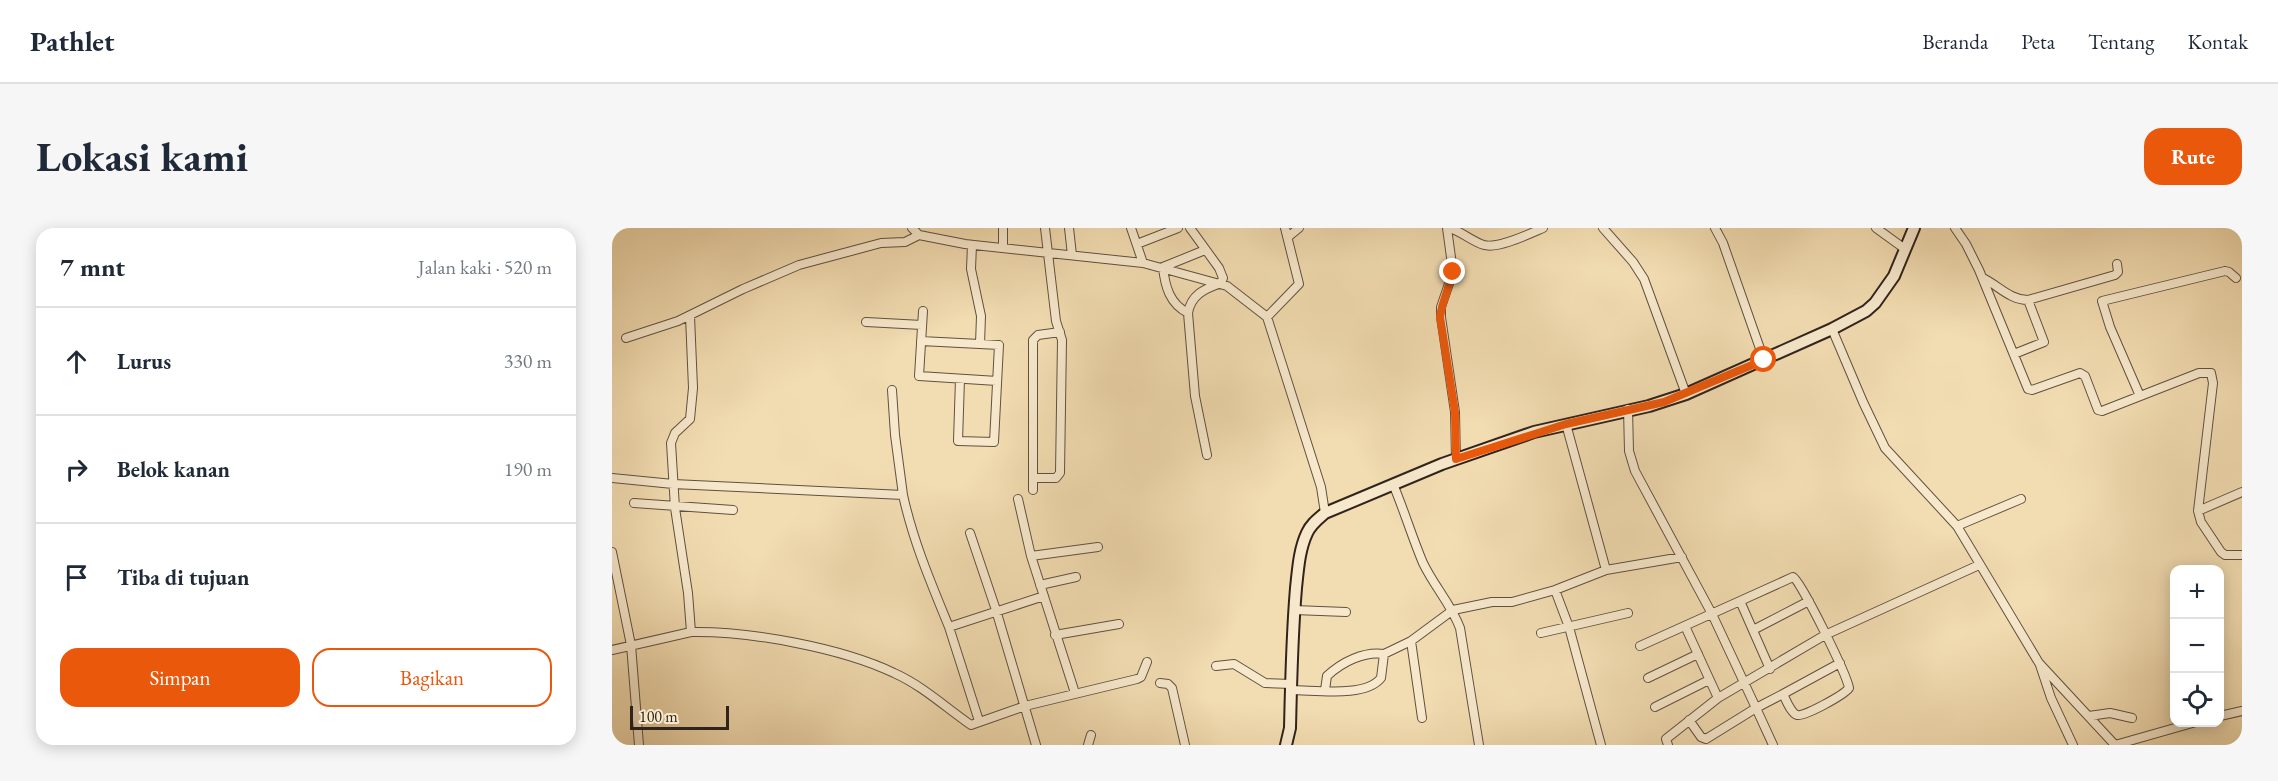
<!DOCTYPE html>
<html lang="id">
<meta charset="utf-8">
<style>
body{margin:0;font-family:"EB Garamond",serif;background:#f6f6f7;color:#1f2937}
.controls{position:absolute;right:18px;bottom:18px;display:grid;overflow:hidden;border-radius:12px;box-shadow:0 3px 15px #0003}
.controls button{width:54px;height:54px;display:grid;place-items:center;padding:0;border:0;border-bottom:2px solid #e0e1e3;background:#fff;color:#1f2937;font:30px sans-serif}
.scale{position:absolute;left:18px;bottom:15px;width:99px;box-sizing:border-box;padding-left:6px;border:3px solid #30231b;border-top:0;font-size:16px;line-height:21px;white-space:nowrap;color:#30231b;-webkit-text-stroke:4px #f7e8cc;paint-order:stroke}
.stop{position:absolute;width:18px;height:18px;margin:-14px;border:4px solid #ea580c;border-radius:50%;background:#fff}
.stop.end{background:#ea580c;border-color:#fff;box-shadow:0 2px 6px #0008}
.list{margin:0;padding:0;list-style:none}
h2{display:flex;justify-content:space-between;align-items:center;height:78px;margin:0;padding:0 24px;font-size:26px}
h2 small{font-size:20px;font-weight:400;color:#747a83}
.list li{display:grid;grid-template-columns:39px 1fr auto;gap:18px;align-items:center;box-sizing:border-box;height:108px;padding:0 24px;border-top:2px solid #e0e1e3}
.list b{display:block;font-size:22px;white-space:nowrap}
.list em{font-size:20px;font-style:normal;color:#747a83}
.actions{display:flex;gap:12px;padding:18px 24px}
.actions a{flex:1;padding:14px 0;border:2px solid #ea580c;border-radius:18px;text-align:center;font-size:21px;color:#ea580c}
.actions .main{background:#ea580c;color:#fff}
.icon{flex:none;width:33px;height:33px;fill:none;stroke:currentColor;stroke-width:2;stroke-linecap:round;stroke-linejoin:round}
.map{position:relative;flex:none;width:1630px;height:517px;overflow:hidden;border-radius:18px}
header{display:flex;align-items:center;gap:36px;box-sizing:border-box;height:84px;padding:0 30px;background:#fff;border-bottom:2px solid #e0e1e3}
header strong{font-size:28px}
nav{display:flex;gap:33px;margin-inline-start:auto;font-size:21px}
.intro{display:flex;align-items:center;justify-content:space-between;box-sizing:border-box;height:144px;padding:0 36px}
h1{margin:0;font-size:42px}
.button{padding:15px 27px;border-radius:18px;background:#ea580c;color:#fff;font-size:21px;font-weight:700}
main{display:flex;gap:36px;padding:0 36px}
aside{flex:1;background:#fff;border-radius:18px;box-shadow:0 3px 15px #0003}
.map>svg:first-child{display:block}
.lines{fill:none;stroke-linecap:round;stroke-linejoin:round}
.street-casing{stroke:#605140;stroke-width:10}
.secondary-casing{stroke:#30231b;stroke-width:14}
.street{stroke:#f7e8cc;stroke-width:8}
.secondary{stroke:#f7e8cc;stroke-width:10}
.route{stroke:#ea580c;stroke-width:8}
</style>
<header>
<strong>Pathlet</strong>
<nav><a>Beranda</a><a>Peta</a><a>Tentang</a><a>Kontak</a></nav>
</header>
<div class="intro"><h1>Lokasi kami</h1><a class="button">Rute</a></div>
<main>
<aside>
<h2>7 mnt<small>Jalan kaki · 520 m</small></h2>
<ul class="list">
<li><svg class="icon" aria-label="ahead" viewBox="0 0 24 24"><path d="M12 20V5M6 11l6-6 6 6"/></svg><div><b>Lurus</b></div><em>330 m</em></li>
<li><svg class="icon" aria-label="right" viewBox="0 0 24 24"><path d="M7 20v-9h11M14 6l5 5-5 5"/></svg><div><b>Belok kanan</b></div><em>190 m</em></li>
<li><svg class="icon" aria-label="arrive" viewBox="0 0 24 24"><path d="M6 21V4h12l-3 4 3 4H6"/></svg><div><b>Tiba di tujuan</b></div></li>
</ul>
<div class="actions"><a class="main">Simpan</a><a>Bagikan</a></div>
</aside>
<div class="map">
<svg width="1630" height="517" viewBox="0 0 1630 517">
<rect width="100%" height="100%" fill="#f2dcb1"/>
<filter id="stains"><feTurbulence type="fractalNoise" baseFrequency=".00333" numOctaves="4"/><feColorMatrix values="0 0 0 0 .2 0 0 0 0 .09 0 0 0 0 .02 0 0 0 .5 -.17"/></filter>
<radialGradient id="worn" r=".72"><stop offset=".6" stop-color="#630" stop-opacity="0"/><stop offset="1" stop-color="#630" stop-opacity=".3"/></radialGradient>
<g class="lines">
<g class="street-casing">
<path id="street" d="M300,0L307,7L353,16L531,35L615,58L655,89L709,259L713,285
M391,0V20
M457,0L460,27
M519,0L531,35
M578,0L607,40L611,50L609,55C592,61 579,67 576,85L583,168L595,227
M835,0L841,44L829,79V89L843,184L844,231
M838,0C850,4 861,14 872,17C886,21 917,6 931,0
M991,0L1021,34L1032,51L1074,166
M1103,0L1111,15L1152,132
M1264,0L1293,21
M1343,0L1354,16L1367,42L1416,161L1420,162L1468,145L1473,148L1486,182L1490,183L1587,145H1599L1601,155L1586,283L1589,294L1609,324L1613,327H1630
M676,9L687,0
M525,16L566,0
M360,17L359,41L369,88L368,116
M1371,50C1387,58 1398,72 1416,72L1503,47L1506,44L1505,36
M311,83L307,148L385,153
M576,85C558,76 553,59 551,39L593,22
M655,89L687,56L673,0
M254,94L310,97
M1220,101L1251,174L1273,220L1345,298L1427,435L1503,517
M14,110L66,93L131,61L187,37L269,15L293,14L307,7
M309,113L387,117L382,214L346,213L348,151
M1402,126L1432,114L1416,72
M280,162L283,207L291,267
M1528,168L1498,99L1490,73L1613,43L1617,44L1624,50
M1016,181L1017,223L1023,243L1100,386L1144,480L1171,466
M954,196L994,342
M0,250L61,256L291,267C301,313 319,355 337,399L432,368
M421,250H444L448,245L450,112L444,93L433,0
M781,256C792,282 800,309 811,335C822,358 839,376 848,400L867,517
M421,262V112L426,107L448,104
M406,271L419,328
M22,275L121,282
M1586,283L1630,264
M1345,298L1409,271
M358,305L384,382L424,517
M0,324L19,417L27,517
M428,357L464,349
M943,362L957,399L989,517
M682,382L734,384
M1073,398L1106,470
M337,399L367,493
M1141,402L1197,373
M79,404C138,403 230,420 282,445C311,458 333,479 359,497L413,478L525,451L529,449L535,434
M929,405L1016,385
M443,407L507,396
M799,413L810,490
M1028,418L1128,373
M0,422L79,404L76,365L63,280L59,215L63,205L78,191L81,160L78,88
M1428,437L1439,470L1461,517
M604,438L622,436L653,455L679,456
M1158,441L1128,373L1181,349C1189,353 1235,447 1237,460C1232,467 1192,489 1185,487C1179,485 1174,472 1171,466L1228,435
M1036,450L1086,426
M548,455L556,456L560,460L573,517
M679,462C704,462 753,470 769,450L772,426L799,413L841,382L880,374H900L943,362L994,342L1070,329
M713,462L715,448C730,434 752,423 772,426
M463,465L419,328L486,319
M1043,479L1097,452
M1477,488L1498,485L1520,490
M1608,488L1630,483
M1077,492L1089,509L1094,511L1144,480L1161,517
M476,517L479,507
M1056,517L1054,511L1106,470L1213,407L1367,337
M1503,517L1584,494"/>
</g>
<g class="secondary-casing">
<path id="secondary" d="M674,517L678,500C679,454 680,407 684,360C686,342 687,322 695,305C699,296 706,291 713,285L830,236L922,204L1037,178L1074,166L1220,101L1254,83L1263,75L1282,48L1302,0"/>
</g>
<use href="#street" class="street"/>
<use href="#secondary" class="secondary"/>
</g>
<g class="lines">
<path class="route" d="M841,44L830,79L828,89L843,184L844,231L954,196L1052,174L1152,132"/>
</g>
<rect width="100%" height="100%" filter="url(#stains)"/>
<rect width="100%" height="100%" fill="url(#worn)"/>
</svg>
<div class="controls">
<button>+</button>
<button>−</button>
<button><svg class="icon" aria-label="locate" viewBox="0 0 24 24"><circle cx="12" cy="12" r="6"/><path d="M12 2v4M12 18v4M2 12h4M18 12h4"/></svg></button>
</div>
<div class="scale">100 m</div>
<div class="stop" style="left:1152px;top:132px"></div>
<div class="stop end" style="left:841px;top:44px"></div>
</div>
</main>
